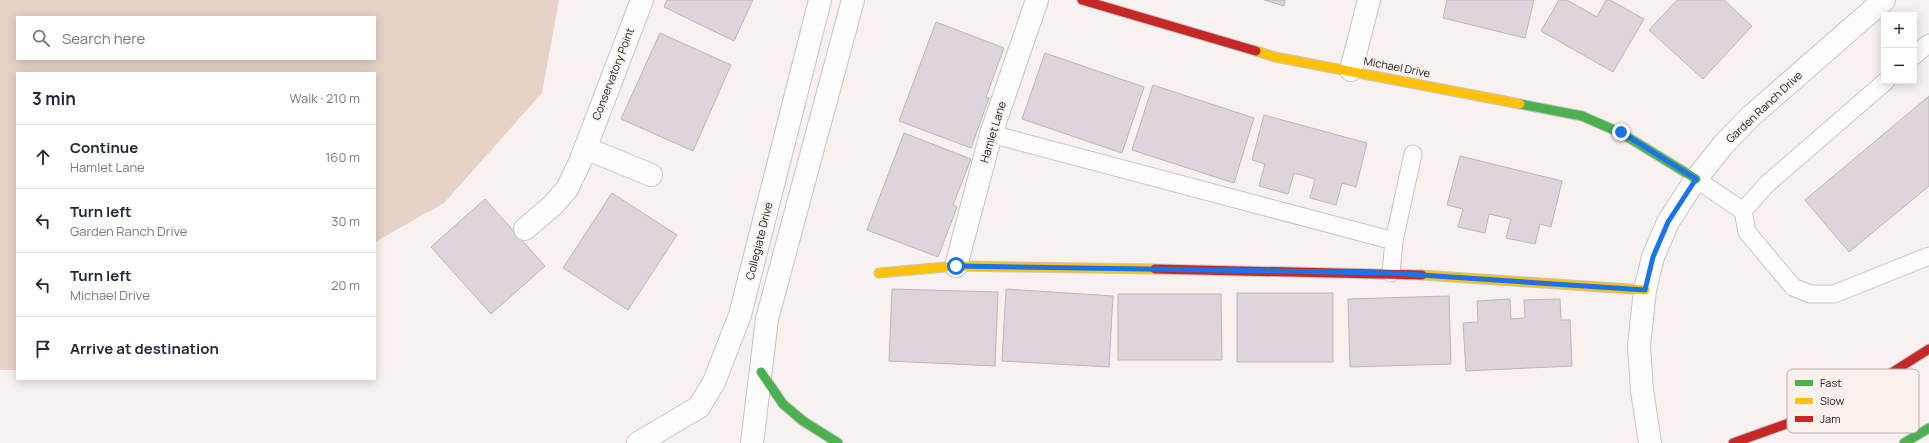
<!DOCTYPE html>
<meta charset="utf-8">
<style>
body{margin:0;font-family:Manrope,sans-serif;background:#f2f2f3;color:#1f2937}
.controls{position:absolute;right:12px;top:12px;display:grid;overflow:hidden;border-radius:0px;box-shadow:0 2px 10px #0003}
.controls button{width:36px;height:36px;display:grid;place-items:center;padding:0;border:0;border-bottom:1px solid #e0e1e3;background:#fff;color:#1f2937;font:20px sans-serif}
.stop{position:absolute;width:12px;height:12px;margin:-9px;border:3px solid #1a73e8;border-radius:50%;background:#fff}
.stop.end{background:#1a73e8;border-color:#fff;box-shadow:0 1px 4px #0008}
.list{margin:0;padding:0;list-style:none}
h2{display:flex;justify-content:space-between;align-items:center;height:52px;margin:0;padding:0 16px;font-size:17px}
h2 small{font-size:13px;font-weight:400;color:#747a83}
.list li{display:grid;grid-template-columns:26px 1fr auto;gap:12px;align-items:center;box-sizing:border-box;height:64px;padding:0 16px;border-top:1px solid #e0e1e3}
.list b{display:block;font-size:15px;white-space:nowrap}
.list p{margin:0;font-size:13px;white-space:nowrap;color:#747a83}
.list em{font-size:13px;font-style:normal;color:#747a83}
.icon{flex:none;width:22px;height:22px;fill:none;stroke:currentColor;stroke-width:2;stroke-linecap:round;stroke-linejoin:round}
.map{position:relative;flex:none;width:1929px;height:443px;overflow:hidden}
.search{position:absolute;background:#fff;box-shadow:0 2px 10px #0003;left:16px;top:16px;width:360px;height:44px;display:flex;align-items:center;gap:10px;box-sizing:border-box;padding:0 14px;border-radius:0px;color:#747a83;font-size:15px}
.panel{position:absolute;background:#fff;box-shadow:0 2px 10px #0003;left:16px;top:72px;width:360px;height:308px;border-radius:0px}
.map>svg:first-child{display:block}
.green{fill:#e7d2c7;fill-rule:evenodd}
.building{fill:#ddd5db;stroke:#bab7b7}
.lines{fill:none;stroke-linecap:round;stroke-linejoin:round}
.lane-casing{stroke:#c8c4c3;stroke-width:19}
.street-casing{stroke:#c8c4c3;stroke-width:24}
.fast-casing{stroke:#c8c4c3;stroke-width:11}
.slow-casing{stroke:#c8c4c3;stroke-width:11}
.jam-casing{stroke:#c8c4c3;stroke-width:11}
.lane{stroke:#fefdfd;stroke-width:17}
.street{stroke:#fefdfd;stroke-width:22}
.fast{stroke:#4caf50;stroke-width:9}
.slow{stroke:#ffc107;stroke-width:9}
.jam{stroke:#c62828;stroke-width:9}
.route{stroke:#1a73e8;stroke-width:5}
.labels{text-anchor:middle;stroke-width:3.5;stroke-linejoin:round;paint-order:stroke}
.street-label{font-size:11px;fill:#1d1a19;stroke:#faf1ed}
.key{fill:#faf1ed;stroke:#b8b0ad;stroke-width:1}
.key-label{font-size:11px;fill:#1d1a19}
</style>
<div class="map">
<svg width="1929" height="443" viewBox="0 0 1929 443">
<rect width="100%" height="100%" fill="#f7f2f0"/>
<path class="green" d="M0,0H559L542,93L444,203L375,242V73H17V370H0ZM17,17H375V59H17Z"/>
<path class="building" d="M667,0H753L734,41L664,7Z
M1264,0H1285L1284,6Z
M1447,0H1534L1525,38L1443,18Z
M1559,0H1567L1597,17L1606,0H1610L1644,19L1613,72L1541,31Z
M1677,0H1724L1752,26L1703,79L1649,30Z
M936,22L1004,48L986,97L989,98L971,148L899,121Z
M660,33L731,65L693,151L621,119Z
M1045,53L1144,87L1122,153L1022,119Z
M1153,85L1254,118L1234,183L1132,150Z
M1929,96V186L1849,252L1805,200Z
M1264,115L1367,143L1356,187L1342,183L1336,205L1310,198L1315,179L1294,173L1288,194L1259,186L1265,164L1252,160Z
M904,133L971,159L953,205L957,207L938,257L867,230Z
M1460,156L1562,181L1551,227L1540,224L1535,244L1506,238L1511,219L1489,214L1485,233L1458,227L1463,209L1447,205Z
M612,193L677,235L628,310L563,268Z
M485,199L545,266L491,314L431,247Z
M892,289L998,292L995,366L889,361Z
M1006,289L1113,296L1109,367L1002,361Z
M1237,293H1333V362H1237Z
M1118,294H1221L1222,360H1118Z
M1449,296L1451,364L1350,367L1348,299Z
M1510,299L1511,319L1525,318L1524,300L1560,299L1561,320H1570L1572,366L1466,371L1463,323L1478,322L1477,301Z"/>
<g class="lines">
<g class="lane-casing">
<path id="lane" d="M1914,56L1929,43
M991,134L1394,241L1413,154
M1696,179L1743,211L1747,232L1793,287L1810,294H1834L1929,256
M1743,211L1767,184L1886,81
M1391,273L1394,241"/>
</g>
<g class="street-casing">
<path id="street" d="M1351,70L1369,0
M585,148L651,175
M525,229L553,205L567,189L580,162L642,0
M956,266L991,134L1037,0
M638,443L699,407L714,382L740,315L820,0
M752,443L767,319L853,0
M1650,443L1642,390L1639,346L1645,290L1653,257L1668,222L1696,179L1723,145L1750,117L1884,0"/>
</g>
<g class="fast-casing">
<path id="fast" d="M1520,104L1582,116L1621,133L1696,179
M761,372L783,404L803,421L838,443
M1904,443L1929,428"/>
</g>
<g class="slow-casing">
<path id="slow" d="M1256,51L1275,57L1520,104
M879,273L956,266L1155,269
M1422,275L1645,290"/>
</g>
<g class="jam-casing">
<path id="jam" d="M1082,0L1256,51
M1155,269L1422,275
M1733,443L1817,413L1869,387L1929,349"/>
</g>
<use href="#lane" class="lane"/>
<use href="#street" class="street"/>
<use href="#fast" class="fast"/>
<use href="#slow" class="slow"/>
<use href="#jam" class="jam"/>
</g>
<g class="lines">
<path class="route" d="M956,266L1391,273L1645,290L1653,257L1668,222L1696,179L1621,132"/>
</g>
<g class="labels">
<g class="street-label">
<text transform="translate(1397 67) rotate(11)" y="4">Michael Drive</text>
<text transform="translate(613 74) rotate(-69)" y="4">Conservatory Point</text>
<text transform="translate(1764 107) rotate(-43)" y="4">Garden Ranch Drive</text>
<text transform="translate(993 132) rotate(-73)" y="4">Hamlet Lane</text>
<text transform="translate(759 241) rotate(-76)" y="4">Collegiate Drive</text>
</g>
</g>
<rect x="1787" y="369" width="132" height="64" rx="6" class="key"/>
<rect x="1795" y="380" width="18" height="6" fill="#4caf50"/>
<rect x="1795" y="398" width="18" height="6" fill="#ffc107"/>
<rect x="1795" y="416" width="18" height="6" fill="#c62828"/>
<g class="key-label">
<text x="1820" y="387">Fast</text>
<text x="1820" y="405">Slow</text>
<text x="1820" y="423">Jam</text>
</g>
</svg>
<div class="controls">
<button>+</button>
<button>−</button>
</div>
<div class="stop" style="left:956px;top:266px"></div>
<div class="stop end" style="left:1621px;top:132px"></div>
<div class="search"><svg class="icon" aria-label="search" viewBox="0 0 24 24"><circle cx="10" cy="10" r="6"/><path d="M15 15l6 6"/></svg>Search here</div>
<section class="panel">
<h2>3 min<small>Walk · 210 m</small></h2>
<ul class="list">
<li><svg class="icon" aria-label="ahead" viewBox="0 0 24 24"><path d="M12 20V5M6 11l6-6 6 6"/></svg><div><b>Continue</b><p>Hamlet Lane</p></div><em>160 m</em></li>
<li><svg class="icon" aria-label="left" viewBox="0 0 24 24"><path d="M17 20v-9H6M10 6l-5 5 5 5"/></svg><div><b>Turn left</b><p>Garden Ranch Drive</p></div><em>30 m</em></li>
<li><svg class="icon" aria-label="left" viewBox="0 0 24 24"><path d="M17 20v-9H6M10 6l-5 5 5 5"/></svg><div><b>Turn left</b><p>Michael Drive</p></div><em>20 m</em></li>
<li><svg class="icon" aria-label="arrive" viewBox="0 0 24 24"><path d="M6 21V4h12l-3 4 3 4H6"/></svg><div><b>Arrive at destination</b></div></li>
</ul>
</section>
</div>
